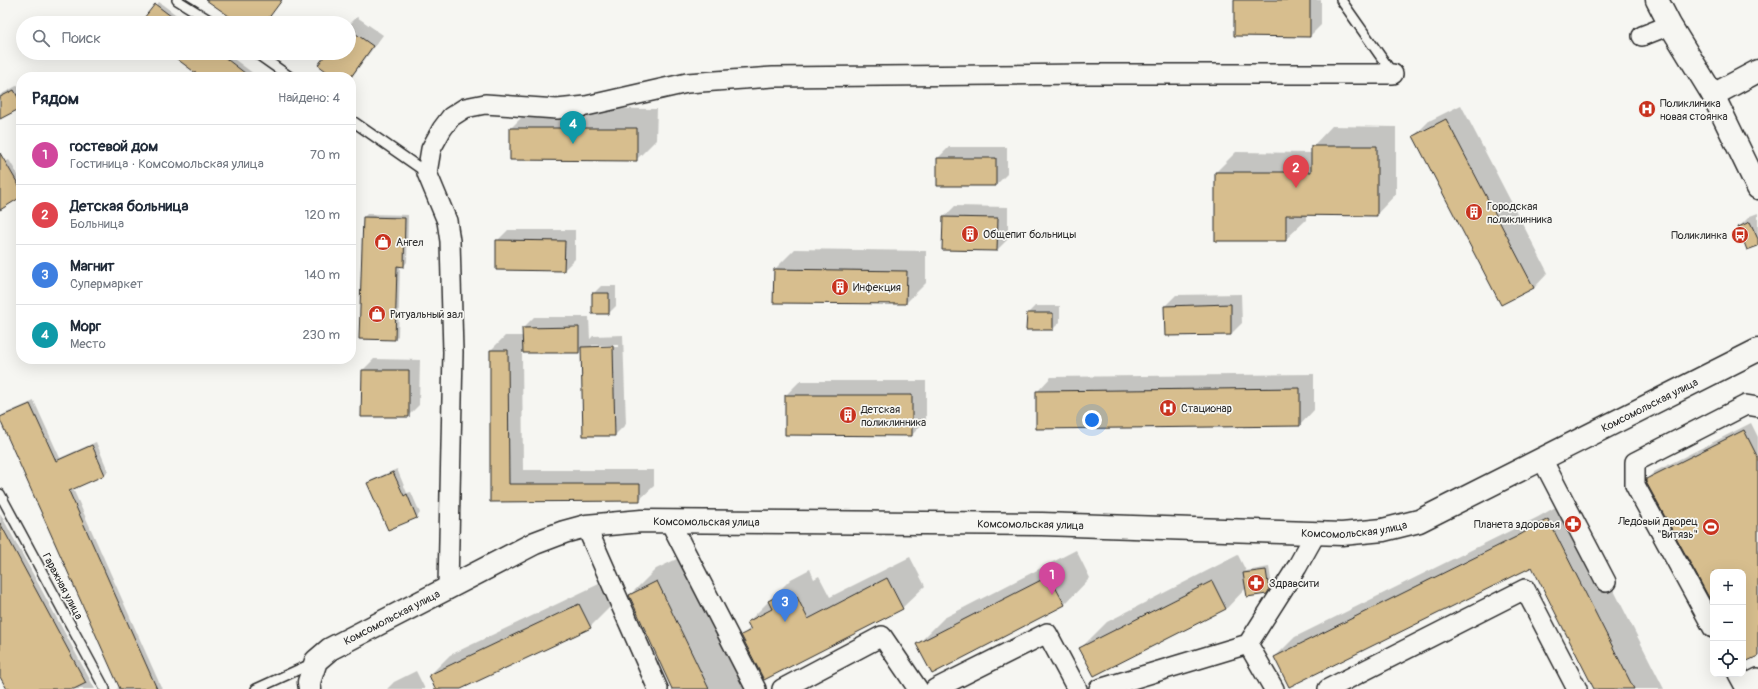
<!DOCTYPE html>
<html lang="ru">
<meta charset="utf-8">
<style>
body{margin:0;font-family:Pangolin,sans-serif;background:#f6f6f7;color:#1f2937}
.controls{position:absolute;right:12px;bottom:12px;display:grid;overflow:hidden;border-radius:8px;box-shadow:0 4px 16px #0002}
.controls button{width:36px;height:36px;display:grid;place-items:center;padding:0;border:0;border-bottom:1px solid #e0e1e3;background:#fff;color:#1f2937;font:20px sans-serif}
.you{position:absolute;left:1092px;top:420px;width:14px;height:14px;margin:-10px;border:3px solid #fff;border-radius:50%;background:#1a73e8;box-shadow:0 0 0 6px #1a73e833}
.badge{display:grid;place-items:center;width:26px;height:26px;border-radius:50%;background:#b45309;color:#fff;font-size:13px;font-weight:700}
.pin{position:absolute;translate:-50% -33px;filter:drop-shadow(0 1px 2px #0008)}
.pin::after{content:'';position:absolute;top:21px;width:14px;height:12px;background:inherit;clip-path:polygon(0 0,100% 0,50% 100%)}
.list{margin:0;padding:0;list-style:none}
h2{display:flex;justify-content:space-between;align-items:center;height:52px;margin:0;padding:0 16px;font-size:17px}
h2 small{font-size:13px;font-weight:400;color:#747a83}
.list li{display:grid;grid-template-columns:26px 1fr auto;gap:12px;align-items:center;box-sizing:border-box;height:60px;padding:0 16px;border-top:1px solid #e0e1e3}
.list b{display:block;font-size:15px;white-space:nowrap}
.list p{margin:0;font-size:13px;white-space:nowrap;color:#747a83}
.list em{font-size:13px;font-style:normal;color:#747a83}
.icon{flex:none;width:22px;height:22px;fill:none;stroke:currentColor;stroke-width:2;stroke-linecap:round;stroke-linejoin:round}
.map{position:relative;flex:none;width:1758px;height:689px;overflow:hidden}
.search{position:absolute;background:#fff;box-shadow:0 4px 16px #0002;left:16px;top:16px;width:340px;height:44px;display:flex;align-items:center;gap:10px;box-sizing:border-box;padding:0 14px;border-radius:22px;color:#747a83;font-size:15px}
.panel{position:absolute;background:#fff;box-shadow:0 4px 16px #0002;left:16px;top:72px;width:340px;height:292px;border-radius:16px}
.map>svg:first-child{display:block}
.shadow{fill:#0003;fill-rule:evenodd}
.building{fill:#d7be8e;stroke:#2b2b2b}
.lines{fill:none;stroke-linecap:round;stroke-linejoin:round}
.service-casing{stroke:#2b2b2b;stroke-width:12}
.minor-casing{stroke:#2b2b2b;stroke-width:22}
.tertiary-casing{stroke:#2b2b2b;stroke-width:25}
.secondary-casing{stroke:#2b2b2b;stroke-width:25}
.service{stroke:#f6f6f2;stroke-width:9}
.minor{stroke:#f6f6f2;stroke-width:19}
.tertiary{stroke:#f6f6f2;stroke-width:22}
.secondary{stroke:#f6f6f2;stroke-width:22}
.labels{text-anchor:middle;stroke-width:3.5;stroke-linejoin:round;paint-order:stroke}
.poi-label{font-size:11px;fill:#2b2b2b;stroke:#f6f6f2;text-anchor:start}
.street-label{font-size:11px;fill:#2b2b2b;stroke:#f6f6f2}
</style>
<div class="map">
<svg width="1758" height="689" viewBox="0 0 1758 689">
<rect width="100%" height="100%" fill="#f6f6f2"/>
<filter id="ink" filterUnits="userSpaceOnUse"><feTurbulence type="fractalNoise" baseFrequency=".025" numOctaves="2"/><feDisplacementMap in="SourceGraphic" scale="8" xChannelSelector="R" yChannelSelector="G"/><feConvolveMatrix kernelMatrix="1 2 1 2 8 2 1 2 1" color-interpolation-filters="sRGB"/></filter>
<g filter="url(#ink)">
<path class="shadow" d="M1236,0H1321V25L1310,36Z
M159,2L187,23H142Z
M357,17L383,35L351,78L336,77L328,53H349V25Z
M171,53H226L258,77H202Z
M20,84L21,107L0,118V95Z
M1461,105L1548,273L1534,288L1414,136L1429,121Z
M531,108L657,109L656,140L636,160L511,128Z
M1332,126L1396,127V194L1376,215L1306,214V220L1285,240L1216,172L1236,152L1312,153V147Z
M949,147H1007V174L996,185L938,158Z
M9,160L21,180V196L0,209V165Z
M955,206L1008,207V239L997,250L944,217Z
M1758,213V245L1739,227L1750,216Z
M367,214L408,215L407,262L404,266L400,265L398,336L395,339L364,217Z
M508,230H575V259L564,270L497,241Z
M795,249L926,251V283L906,303L775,269Z
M601,286H616V306L608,314L593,294Z
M1241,294L1242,323L1231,334L1166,335L1165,306L1176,295Z
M1035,306H1060V322L1053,329L1028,313Z
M534,317H589L590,339L593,336L623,335L626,424L615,435L582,348L579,352H522L523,470H654V486L639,500L491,501V350L505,336H524L523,328ZM592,345H618V347H592Z
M374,359L420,360L419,405L408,416H362L363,370Z
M1314,374V410L1300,425L1037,392L1051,377Z
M800,381H926V420L912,435L786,395Z
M34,401L60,458L96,442L108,471L105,474L73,489L162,689H116L120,687L0,418L4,414Z
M1751,423L1758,437V655L1743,662V572H1713V603L1647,479L1654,472Z
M397,469L407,493L411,492L420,513L417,517L388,529L368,483L372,480Z
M1568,500L1664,689H1595L1532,566L1275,657L1295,637L1538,517Z
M0,513L95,689H8L0,675Z
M1076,550L1090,578L1064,605L917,645L944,618Z
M1238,555L1246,571L1269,567L1272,586L1266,593L1246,588L1226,609L1081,648L1107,622Z
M683,556L762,689H674L630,595L656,569Z
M910,557L925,586L902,608L742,636L751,627L748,622L791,579L810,569L814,579L819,576L830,597Z
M599,584L610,607L590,627L458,689H437L430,675L450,655Z
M416,671L425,689H387L394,682Z"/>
<path class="building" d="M206,0H282L265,23H239Z
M1234,0H1310V37L1234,36Z
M155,4L180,23H140Z
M349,29L373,46L351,77H334L318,65L327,53H349Z
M169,53H219L250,77H201Z
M14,90L21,103V108L0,119V97Z
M1446,119L1534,288L1501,305L1413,136Z
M510,128H637V161L510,160Z
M1311,146H1377V216L1286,215V241H1215V172H1311Z
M0,153L21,189V197L0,210Z
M937,158H996V186H937Z
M363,217L405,218L404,267L397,266L395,340L359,339Z
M943,217L998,218L997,251L942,250Z
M1750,222L1758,239V246L1747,250L1738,227Z
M496,240L565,241L564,271L496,270Z
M774,269L907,271L906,304L773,303Z
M592,293H609V314H592Z
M1231,304V335L1165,336L1164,306Z
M1027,313H1053V330H1026Z
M579,327V353H523L522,328Z
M613,346L615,436H583L581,347Z
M490,350H508L509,484H640V501L490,502Z
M362,370H409V417H361Z
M1300,388V426L1036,429V391Z
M785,395H912V436L785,435Z
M30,404L56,461L92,445L105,475L69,491L157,689H120L0,420V417Z
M1744,430L1758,458V656L1743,663V572H1713V605L1646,482V479Z
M393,472L404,496L407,494L417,518L388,530L367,483Z
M1548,519L1634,689H1594L1532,567L1289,687L1274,657L1516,537Z
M0,523L86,683L74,689H7L0,677Z
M1266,570L1269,590L1267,594L1247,597L1243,573Z
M1049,576L1065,605L932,674L916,644Z
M887,578L903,609L764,680L741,635L751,630L747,622L772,609L768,601L787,591L792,600L797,597L808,619Z
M657,581L709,689H672L629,595Z
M1212,581L1226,609L1094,676L1079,648Z
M579,604L591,628L461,689H435L429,675Z"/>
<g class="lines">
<g class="service-casing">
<path id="service" d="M177,0L214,23
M1341,0L1393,74
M256,53L290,77
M351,120L427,173
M0,494L105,689
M256,689L313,663"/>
</g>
<g class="minor-casing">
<path id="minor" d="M1642,36L1670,25
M1542,459L1606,582
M670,522L756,689
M586,526L658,689
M448,587L453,352L450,241L447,221L427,173L431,149L442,129L451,117L465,108L485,104L557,109L586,106L687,83L773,77L1089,74H1393
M1713,628L1635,485V462L1746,405L1758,407
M1738,674L1744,685L1758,678
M782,689L882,636L918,689
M935,689L1047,633L1077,689
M1099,689L1248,644
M1274,689L1248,644L1297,567L1316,533
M1328,689L1525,589L1577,689"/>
</g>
<g class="tertiary-casing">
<g id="tertiary">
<path d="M1713,95L1758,71"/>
<path id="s1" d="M310,689L309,682L316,661L330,649L535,543L564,532L586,526L642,521L1042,524L1342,534L1383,530L1419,521L1758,350"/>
</g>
</g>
<g class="secondary-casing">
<path id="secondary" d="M1657,0L1670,25L1713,95L1758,188"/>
</g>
<use href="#service" class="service"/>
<use href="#minor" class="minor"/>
<use href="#tertiary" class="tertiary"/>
<use href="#secondary" class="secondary"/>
</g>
</g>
<defs>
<g id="hospital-disc" transform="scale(0.9)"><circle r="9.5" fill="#c8321e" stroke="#f6f6f2"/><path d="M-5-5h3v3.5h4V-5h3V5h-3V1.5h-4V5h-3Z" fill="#fff"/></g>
<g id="building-disc" transform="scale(0.9)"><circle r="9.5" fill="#c8321e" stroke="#f6f6f2"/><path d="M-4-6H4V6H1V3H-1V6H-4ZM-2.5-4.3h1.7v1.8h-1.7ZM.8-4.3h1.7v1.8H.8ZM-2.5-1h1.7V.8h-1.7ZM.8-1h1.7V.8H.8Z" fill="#fff"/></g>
<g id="bus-disc" transform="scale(0.9)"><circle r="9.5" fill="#c8321e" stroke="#f6f6f2"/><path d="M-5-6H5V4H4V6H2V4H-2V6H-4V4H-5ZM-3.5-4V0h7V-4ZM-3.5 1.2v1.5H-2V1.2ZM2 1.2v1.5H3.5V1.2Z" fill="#fff"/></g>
<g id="shop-disc" transform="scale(0.9)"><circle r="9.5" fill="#c8321e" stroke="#f6f6f2"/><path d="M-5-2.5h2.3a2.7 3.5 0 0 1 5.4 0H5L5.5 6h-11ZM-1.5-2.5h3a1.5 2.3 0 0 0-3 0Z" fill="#fff"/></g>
<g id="pharmacy-disc" transform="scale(0.9)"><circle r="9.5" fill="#c8321e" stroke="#f6f6f2"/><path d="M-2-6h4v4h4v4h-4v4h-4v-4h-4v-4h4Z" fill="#fff"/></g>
<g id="stadium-disc" transform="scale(0.9)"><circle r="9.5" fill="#c8321e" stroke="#f6f6f2"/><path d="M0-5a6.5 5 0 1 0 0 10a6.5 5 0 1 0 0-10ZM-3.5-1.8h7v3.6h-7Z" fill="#fff"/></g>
</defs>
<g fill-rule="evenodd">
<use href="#hospital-disc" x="1647" y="109"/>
<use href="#building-disc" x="1474" y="212"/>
<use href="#building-disc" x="970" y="234"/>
<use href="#bus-disc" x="1740" y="235"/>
<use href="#shop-disc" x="383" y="242"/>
<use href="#building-disc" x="840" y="287"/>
<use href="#shop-disc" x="377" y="314"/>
<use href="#hospital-disc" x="1168" y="408"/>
<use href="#building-disc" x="848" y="415"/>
<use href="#pharmacy-disc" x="1573" y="524"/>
<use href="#stadium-disc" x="1711" y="527"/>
<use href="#pharmacy-disc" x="1256" y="583"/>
</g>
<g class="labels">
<g class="poi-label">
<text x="1660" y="107">Поликлиника<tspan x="1660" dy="13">новая стоянка</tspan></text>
<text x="1487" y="210">Городская<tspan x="1487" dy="13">поликлинника</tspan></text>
<text x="983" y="238">Общепит больницы</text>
<text x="1727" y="239" text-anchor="end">Поликлинка</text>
<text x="396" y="246">Ангел</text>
<text x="853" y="291">Инфекция</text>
<text x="390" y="318">Ритуальный зал</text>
<text x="1181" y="412">Стационар</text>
<text x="861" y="413">Детская<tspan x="861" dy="13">поликлинника</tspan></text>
<text x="1698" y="525" text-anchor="end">Ледовый дворец<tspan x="1698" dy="13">"Витязь"</tspan></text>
<text x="1560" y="528" text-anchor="end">Планета здоровья</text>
<text x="1269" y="587">Здравсити</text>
</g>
<g class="street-label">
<text dy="4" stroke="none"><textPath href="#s1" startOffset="1425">Комсомольская улица</textPath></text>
<text dy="4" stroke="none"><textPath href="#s1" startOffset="453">Комсомольская улица</textPath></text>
<text dy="4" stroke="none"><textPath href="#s1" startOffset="777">Комсомольская улица</textPath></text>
<text dy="4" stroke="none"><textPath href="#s1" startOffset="1101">Комсомольская улица</textPath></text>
<text transform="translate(63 586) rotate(62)" y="4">Гаражная улица</text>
<text dy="4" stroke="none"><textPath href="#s1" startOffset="117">Комсомольская улица</textPath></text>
</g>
</g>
</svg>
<div class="controls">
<button>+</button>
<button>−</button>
<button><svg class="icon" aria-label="locate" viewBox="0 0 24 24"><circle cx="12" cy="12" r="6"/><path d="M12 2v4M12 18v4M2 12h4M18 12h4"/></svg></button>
</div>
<div class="you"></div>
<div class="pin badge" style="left:1052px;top:595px;background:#d1479c">1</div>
<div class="pin badge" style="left:1296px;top:188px;background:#e0444e">2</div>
<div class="pin badge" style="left:785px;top:622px;background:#3f7fe0">3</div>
<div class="pin badge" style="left:573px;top:144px;background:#0f9aa8">4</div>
<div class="search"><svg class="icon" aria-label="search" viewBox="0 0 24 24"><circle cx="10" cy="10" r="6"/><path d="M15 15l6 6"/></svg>Поиск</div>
<section class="panel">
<h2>Рядом<small>Найдено: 4</small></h2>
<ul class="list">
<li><span class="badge" style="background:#d1479c">1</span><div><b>гостевой дом</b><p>Гостиница · Комсомольская улица</p></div><em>70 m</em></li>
<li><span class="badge" style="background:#e0444e">2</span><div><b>Детская больница</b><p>Больница</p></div><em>120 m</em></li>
<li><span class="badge" style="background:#3f7fe0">3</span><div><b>Магнит</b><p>Супермаркет</p></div><em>140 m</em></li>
<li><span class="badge" style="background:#0f9aa8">4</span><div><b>Морг</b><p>Место</p></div><em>230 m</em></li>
</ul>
</section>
</div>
